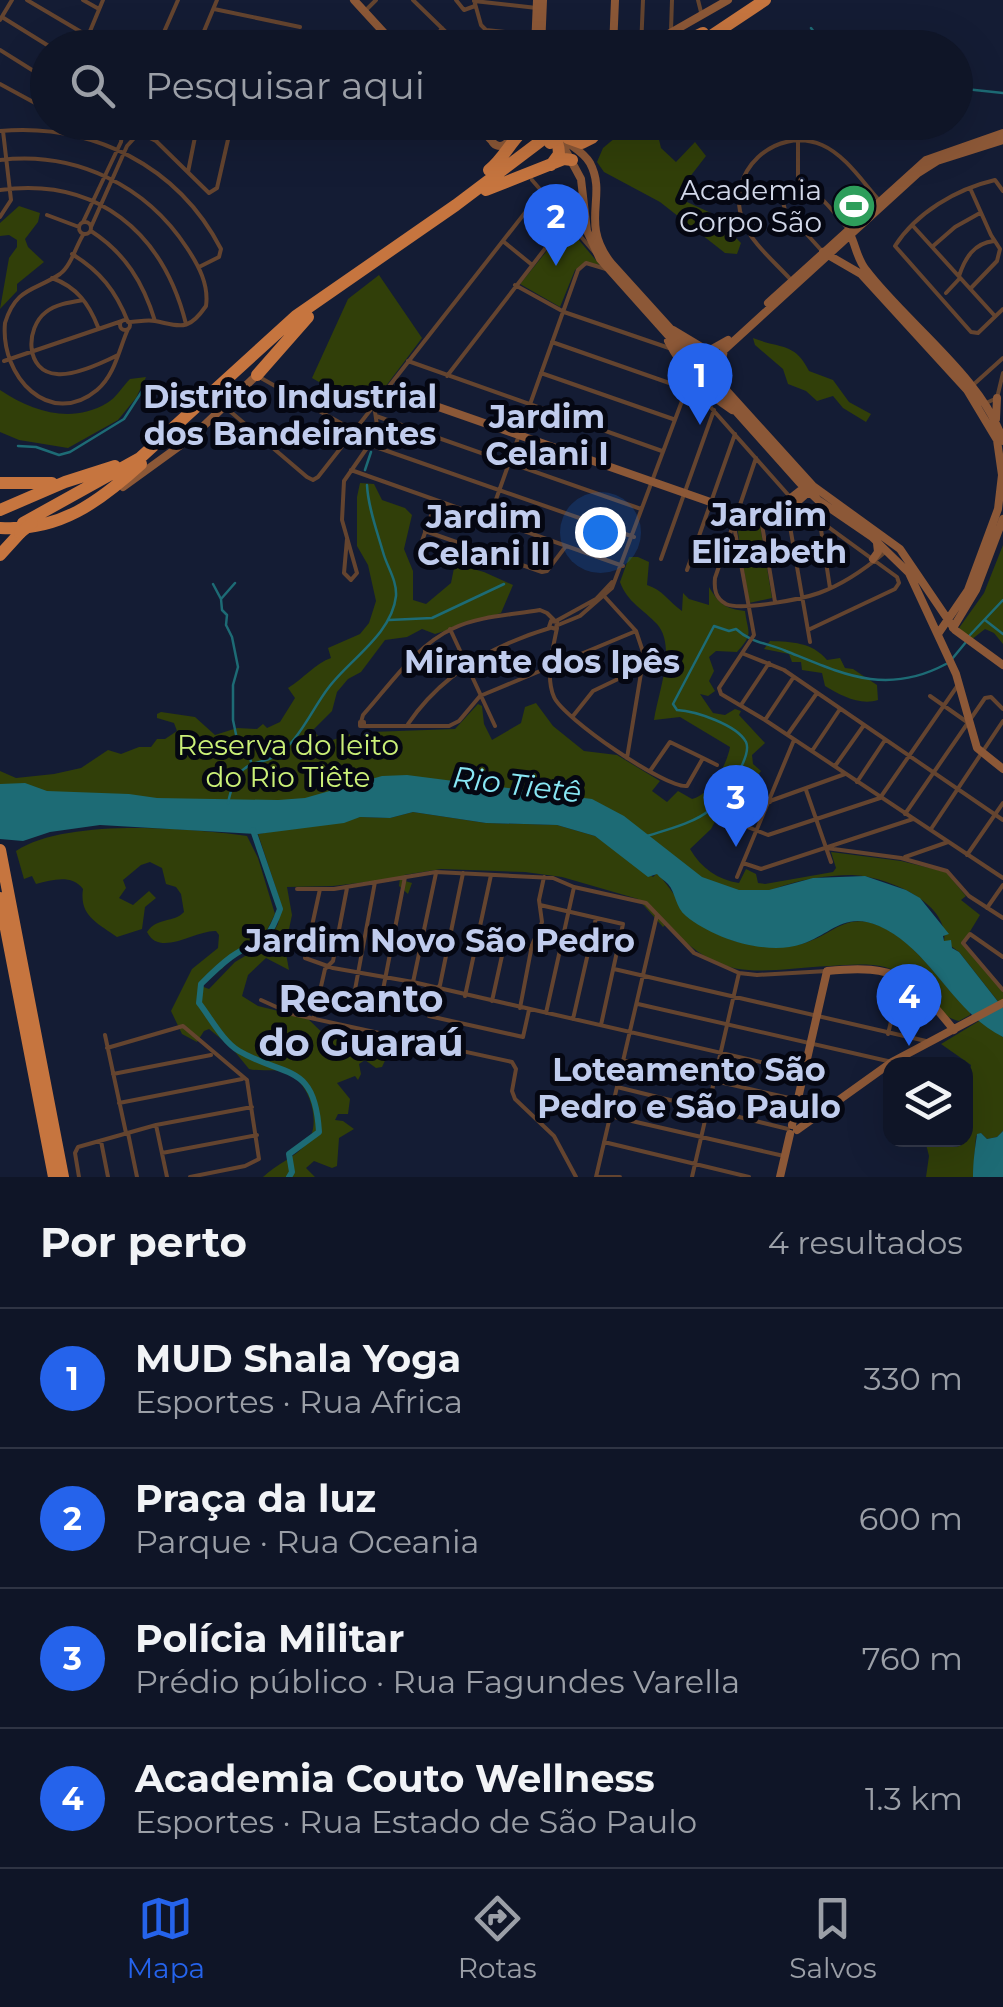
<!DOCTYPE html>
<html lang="pt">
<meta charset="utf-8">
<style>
body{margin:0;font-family:Montserrat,sans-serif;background:#1d2233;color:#f1f3f6}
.controls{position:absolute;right:30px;bottom:30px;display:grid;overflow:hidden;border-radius:20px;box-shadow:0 10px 40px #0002}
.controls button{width:90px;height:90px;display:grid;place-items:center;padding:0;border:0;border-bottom:2px solid #2f3444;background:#0f1527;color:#f1f3f6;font:50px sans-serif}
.you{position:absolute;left:600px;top:532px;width:35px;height:35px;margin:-25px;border:8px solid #fff;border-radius:50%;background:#1a73e8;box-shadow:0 0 0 15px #1a73e833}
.badge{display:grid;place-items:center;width:65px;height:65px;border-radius:50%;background:#2563eb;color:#fff;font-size:32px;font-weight:700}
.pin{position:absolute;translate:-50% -82px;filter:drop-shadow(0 2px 5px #0008)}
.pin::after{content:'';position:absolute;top:52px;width:35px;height:30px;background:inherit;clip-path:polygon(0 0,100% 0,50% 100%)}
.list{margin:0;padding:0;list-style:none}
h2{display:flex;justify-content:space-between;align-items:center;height:130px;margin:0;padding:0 40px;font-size:42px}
h2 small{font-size:32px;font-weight:400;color:#9b9fa7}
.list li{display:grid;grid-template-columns:65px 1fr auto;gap:30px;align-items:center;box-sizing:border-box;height:140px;padding:0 40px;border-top:2px solid #2f3444}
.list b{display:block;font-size:38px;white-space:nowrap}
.list p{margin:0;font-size:32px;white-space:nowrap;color:#9b9fa7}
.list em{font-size:32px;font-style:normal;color:#9b9fa7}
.icon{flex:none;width:55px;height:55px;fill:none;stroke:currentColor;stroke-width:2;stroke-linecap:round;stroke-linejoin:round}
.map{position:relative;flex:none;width:1003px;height:1177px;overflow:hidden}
.search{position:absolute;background:#0f1527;box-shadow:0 10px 40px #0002;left:30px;right:30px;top:30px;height:110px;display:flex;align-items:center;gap:25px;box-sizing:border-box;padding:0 35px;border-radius:55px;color:#9b9fa7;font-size:38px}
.sheet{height:690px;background:#0f1527}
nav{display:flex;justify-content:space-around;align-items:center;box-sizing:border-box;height:140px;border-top:2px solid #2f3444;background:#0f1527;font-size:28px;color:#9b9fa7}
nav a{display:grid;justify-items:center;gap:5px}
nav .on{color:#2563eb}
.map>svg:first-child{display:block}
.green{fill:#313f09}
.water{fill:#1d6b75}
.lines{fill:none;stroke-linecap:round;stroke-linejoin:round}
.stream{stroke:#1d6b75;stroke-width:2.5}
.river{stroke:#1d6b75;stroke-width:6}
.street{stroke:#64442f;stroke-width:4}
.secondary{stroke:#8c5837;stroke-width:8}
.highway{stroke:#c6753f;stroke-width:12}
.highway-bridge{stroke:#c6753f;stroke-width:12}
.labels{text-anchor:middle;stroke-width:10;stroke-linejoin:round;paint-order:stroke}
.poi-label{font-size:28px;fill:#d2d8e9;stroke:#050712;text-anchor:end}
.park-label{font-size:28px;fill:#cbf078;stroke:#050712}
.water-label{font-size:30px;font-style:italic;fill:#89e8f6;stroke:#050712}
.quarter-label{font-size:32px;font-weight:bold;fill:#c0cced;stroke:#050712}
.district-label{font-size:38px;font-weight:bold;fill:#c0cced;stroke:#050712}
</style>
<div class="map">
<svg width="1003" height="1177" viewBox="0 0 1003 1177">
<rect width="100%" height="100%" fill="#141c34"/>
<path class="green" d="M634,122L655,123L661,148L676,162L695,142L706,156L679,191L687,202L711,213L741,243L737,254L725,253L660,202L604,172L597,162L603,148Z
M19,206L40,213L38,222L25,239L28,247L44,262L17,284V291L0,309L9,258L17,247V240L9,235L0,236V223Z
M567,226L600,265L585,263L575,270L560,307L520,284Z
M379,275L422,338L368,410L312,378L348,299Z
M753,338C780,349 795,342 809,371L833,380L849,402L871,414L866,422L843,408L833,396L817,401L806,391L788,384L783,369L755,345Z
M146,377L136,398L118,420L68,448L19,440L0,432V390C33,412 72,424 107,403C116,398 123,386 130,379Z
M360,483L374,484L382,500L405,508L412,515L404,549L413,571V600L426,604L451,583L454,568L459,565L484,572L513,585L501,613L435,634L422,629L407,637L385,640L361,672L348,679L337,692L332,711L313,730L324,743L350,734L351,743L370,744V732L455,729L478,704L482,706L484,724L492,740L521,723L525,707L536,703L553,726L584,751L617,755L660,781L652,791L667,802L678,791L692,799C710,795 727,765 730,747L680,717L654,720C658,693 677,647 657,624C644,610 627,602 620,582L629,557H638L649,562L647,585C663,590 668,601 682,611L683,593L689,599L709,605V587C719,604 726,609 745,611C748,634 754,633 737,652L716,651L709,657L714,671L709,681L715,691L708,696L700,694L713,713L725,715L735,709L741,711L739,715L765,743L752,755L753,764L761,771L728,816H718L711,829L690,849C701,868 718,880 739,883L746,869L756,874L758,883L765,884L833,872L836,868L831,852L901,861L946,872L966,896L961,900L980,915L963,943L1003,989V1003L1000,1004L959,952L944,941C950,902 885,876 852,875C826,875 798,880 774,889L773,894L719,890L602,812L281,805L0,790V771L16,778L54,774L81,768L108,750L121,754L139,747H151L157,739H165L177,731L174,723L157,718V714L161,712L195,717L215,735L237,728L257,729L263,724L267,728L280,722L295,698L288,688C303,679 316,663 331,658L328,648L360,634L369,623L376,601L368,565L357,546V497Z
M758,513L772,598L749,603L737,526L740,515Z
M1003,545V644L994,633L985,629L971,640L959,628L984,593Z
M770,641C792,642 812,642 827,660L840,658L845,668L853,669L877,685L878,700C860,706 840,695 825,686L822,673L802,670L801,662H792L789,654L764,649Z
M413,812L486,823L557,825L595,836L653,877L657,873C671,888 681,907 696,920C720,942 766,952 797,945C832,938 844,909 882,927C920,945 940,985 970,1011V1015L959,1021C933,1016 921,977 885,967C867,963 848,965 830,966C753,970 726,985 666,924L663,927L638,899L562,877L525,872L441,869L404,875L405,881L412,883L408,894L399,886L400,878L333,886L287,887L292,915L285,948L289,970L266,958L248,975L242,996L258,1006L307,1018L329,1039L350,1030L367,1039L378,1037L388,1042L390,1050L382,1067L376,1068L365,1060L359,1064L361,1074L358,1080L355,1076L337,1083L350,1099L348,1114H338L335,1120L343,1121L354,1129L339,1138L337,1166L332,1168L314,1161L306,1168L315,1177H263C276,1164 296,1157 307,1143C322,1124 310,1083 288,1073C276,1068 262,1072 249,1069L231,1047L209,1029L204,1031L197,1042L182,1034L171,1011L192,969L218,948L219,935L216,931C195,930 160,958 147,932C157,917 174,923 184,912L181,894L176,887L166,884L162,868L150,862L141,865L123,880L126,888L119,898L133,905L149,891L156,898L145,907L142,929L117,937C98,923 79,916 83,889C71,874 53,880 36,884L32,876L24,879L16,851C66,818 188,828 247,836L258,858L275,914L261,942L233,954L222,969L209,972L201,986L209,989L235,962L267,943L278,924L281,904L258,834L360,817L390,818Z
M979,1021L1003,1037V1131L997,1137L987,1139L981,1133L976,1136L973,1177H926L929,1156L925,1140H966V1087L971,1065L941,1044Z"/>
<path class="water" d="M407,775L592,799L624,816L702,877L739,890H769L813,878L865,876L906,890L920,898L949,934L943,936L944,941L951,940L952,948L959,952L1003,1008V1037C952,1012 931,949 879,926C844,911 832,934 802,944C767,956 714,939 686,916C675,907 676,893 668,884C664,880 660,878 657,874L648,877L595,836L557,825L486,823L413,812L390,818L360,817L344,823L258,834L100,825L50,832L23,841L0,839V784L25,783L47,791L129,794L157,798L278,800L305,798L382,776Z
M1003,1131V1177H973C973,1161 975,1149 977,1134L981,1133L987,1139L997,1137Z"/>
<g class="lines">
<path class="stream" d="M811,28L826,48
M956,88L1003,93
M18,446L36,447L59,455L70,452L124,419L148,382
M365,470L371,452
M235,583L221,599L222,610L227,615L226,625L232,637L238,667L233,685V720L238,744L249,751L251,762
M213,584L221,599
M389,620L432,618L504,584
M985,620L1003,634
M970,635L1003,600
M952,659L966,642
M228,803C240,746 263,775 290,744C305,728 315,705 329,687C349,660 392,634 396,596C397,580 387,567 383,552C377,531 368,507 367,485
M647,836C666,830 695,823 711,809C722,800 753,757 746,742C737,725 696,711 677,710L673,704L714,626L729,631L736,629C751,643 768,643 786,651C843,674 886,696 946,664"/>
<path class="river" d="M253,830L280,909C265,951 258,937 231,957C220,965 210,975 201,984L199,1003C210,1017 223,1042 239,1051C285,1078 315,1062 319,1132L289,1154L292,1172L289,1177"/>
<path class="street" d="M27,0L88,36
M83,0L99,9
M413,0L449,35
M456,0L464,10L475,6
M474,0L481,25L486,30L532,35
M698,0L701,12
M474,1L537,8
M368,8L376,0
M214,9L300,27
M2,17L52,48
M0,20L12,0
M671,30L672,0
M201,38L244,48
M83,48L103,0
M120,48L124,39L143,48
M157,48L178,0
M197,48L217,0
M429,48L442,28
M641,48L643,0
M0,50L48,80
M0,84L48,110
M117,122L156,141L209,193L217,188L232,122
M259,122L264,123
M0,131C93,123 178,166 221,249L219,257L199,267
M156,141L164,122
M798,141V183
M0,160C75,151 146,185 187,248C199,266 209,285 206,306C188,332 181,326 155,321C147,319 137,322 129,322
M188,172L198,122
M532,180L595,253
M970,188L991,235L1000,249L997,261L971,288
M0,190C97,177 163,232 186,324
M1003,191L995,180C956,189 916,213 895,246L971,332L978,333L1003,309
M739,193L782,198
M47,215L79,227
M0,217L11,200L3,131
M79 228a6 6 0 1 1 12 0a6 6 0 1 1-12 0Z
M83,222L121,142L123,127
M913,226L994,315
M91,227L127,146L138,134
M91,231C125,253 143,282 155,321
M83,235C76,246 71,266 60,274C35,291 16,287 5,323C0,377 50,429 97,390C115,375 119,349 128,329
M504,242L531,264
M932,247L955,227L980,213
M822,251L785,210L782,198C798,160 834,213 848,229
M72,254C100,271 116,291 128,322
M959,276C965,258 974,243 994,241
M52,278C77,287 89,304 98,327
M792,281C776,263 751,243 743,221C724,173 775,125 822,145C845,155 862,181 878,199
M515,285L564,312L672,349
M946,293L960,278
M83,300C71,302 56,304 46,312C25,328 25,372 57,374C75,376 102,363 118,355
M120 325a5 5 0 1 1 10 0a5 5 0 1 1-10 0Z
M552,342L698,393L791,498
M4,361L122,321
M408,361L662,451
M541,373L673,419
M447,376L581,202
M261,378L353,430
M973,385L1003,358
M984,404L997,398L1003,373
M225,407L307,477L313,480L318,477L542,191
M376,416L641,509
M370,445L634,537
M756,458L715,578C714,589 715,598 726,604C741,611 802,599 819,593C844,584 865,569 884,553
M351,470L623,566
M798,505L897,577L899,583L895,589L808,630
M787,509L810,642
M760,513L775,602
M489,519L578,270L586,263L606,269
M820,523L830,588
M734,526L754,635L719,688L721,694L765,720L1003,878
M425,531L542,572L547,571L566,546
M347,539L344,573L351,580L357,573L342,520L344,481L378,432L374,405
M420,547L436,501
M661,559L714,410
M687,570L735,434
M605,597L636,631L644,655L627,758
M551,621L557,622L556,629L549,627Z
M556,621L596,599L612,582
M558,625L580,616L612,588L691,377
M557,628C553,648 545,677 554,697C563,718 666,789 687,786L703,758L670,742L650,771
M450,629L495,726
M744,654L784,670L1003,820
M930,696L967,722
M741,705L769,663
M573,716L593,691L641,668
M765,720L793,678
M360,722H364V726H360Z
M361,722L363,715C390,685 416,645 454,628C479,616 512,615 540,610L547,613L554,620
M408,724C442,674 493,645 550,628
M363,726H449L459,721L480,696L636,631
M788,734L817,693
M812,751L840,709
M703,758L717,765
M835,766L864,725
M857,782L885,740
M806,790L831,862
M751,794L770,802
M770,801L845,774
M905,814L985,698L991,697L1003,709
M727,819L768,835L880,798L958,685
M931,829L1003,721
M826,848L901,858L947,871L969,896L1003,918
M967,855L1003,803
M905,857L948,842
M743,863L761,869L913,819
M463,873L440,985L434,992L429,1016L523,1037L529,1010
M737,877L794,740
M297,889H334L436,872L553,878L574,887L646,903L694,953L739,973L757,975L827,971
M320,889L305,958L333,968L413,982L804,1072
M540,905L623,924L601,1025
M987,908L1003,885
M477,937L531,948
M1003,957L970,934L963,943L1003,990
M614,969L926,1041
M354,995L375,882
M465,996L491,875
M261,1000L292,1014L512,1062L516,1069L512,1091L515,1099L554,1136L576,1177
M381,1000L405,877
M492,1001L505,942
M638,1004L892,1062
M408,1006L436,873
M520,1008L532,945L542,922L539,900L544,877
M546,1013L574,887
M314,1017L325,969L333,961L347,888
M573,1019L596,918
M888,1034L901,981
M105,1035L126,1133
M107,1048L183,1026L247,1080L259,1159L245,1166L190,1177
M623,1060L798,1100
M113,1074L211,1055
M617,1087L788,1129
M119,1103L242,1079
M610,1116L784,1156
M156,1125L167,1177
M128,1133L137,1177
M101,1141L108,1177
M604,1142L749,1177
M162,1153L257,1135
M79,1177L75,1153L78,1147L156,1125L252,1107
M596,1177L657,915
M597,1177H620
M692,1177L739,973"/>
<path class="secondary" d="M354,0L398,48
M535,48L537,0
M541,48L543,0
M613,48L615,0
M644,48L728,0
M474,122L492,141
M491 137a9 9 0 1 1 18 0a9 9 0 1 1-18 0Z
M561,142L581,179L587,231L600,259L800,483L818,500L872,537L909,573L956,674L977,748L1003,769
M567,142C575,148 585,154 590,163C608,197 579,222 611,263L813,486L900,549L955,630L1003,665
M850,234C856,246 857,259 866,270C905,322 984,379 1003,441
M823,252L861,274L967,390L997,440L1002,475L998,509L968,590L938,634
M768,303L926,160L1003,133
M673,330L708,351
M668,341C684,372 704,391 732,410
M685,371L689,362L728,340
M387,389L739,512L788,510L806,494H811
M704,391L716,388L724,350L918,173L937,161L1003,140
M996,419L997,398
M123,487L192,437L257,375
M777,509L805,487
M873,559L878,552L877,543
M953,628L976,590L1003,519
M792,1125L827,971C898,964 911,977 954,1030
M797,1130L892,1062L1003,1003
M780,1177L790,1134"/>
<path class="highway" d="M672,48L703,33
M693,48L765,0
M558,122L568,138L582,143L592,138L607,122
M489,170C506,157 514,133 533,124C548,125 559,138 559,154L551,165
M486,190L564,159L572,160
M257,375L308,317
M0,483H52
M0,510L65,482L115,466
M23,523L140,458L296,316L456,205L546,137
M0,528C59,532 99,502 141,464
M0,555L20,533
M0,850L63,1177
M0,898L54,1177"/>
<path class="highway-bridge" d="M550,143L569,129
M20,533L32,523"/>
</g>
<defs>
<g id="stadium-disc" transform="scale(2.25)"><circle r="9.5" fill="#2e9e5b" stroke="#050712"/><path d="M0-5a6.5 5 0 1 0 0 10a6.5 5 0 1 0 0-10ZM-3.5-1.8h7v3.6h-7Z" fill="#fff"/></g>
</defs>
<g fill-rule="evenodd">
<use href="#stadium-disc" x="854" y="206"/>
</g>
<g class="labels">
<g class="poi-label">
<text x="822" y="200">Academia<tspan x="822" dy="32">Corpo São</tspan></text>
</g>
<g class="park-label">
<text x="288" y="755">Reserva do leito<tspan x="288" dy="32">do Rio Tiête</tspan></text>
</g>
<g class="water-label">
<text transform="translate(517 785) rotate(7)" y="10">Rio Tietê</text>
</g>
<g class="quarter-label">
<text x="290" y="408">Distrito Industrial<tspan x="290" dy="37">dos Bandeirantes</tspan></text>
<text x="547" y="428">Jardim<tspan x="547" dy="37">Celani I</tspan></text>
<text x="769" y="526">Jardim<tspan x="769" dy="37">Elizabeth</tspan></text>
<text x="484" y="528">Jardim<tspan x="484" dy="37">Celani II</tspan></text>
<text x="542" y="673">Mirante dos Ipês</text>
<text x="440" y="952">Jardim Novo São Pedro</text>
<text x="689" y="1081">Loteamento São<tspan x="689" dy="37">Pedro e São Paulo</tspan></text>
</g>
<g class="district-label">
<text x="361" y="1012">Recanto<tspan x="361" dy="44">do Guaraú</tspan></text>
</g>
</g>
</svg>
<div class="controls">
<button><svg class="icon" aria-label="layers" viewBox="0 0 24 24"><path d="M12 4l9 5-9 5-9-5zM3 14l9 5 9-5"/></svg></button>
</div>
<div class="you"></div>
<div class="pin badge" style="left:700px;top:425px">1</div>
<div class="pin badge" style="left:556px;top:266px">2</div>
<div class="pin badge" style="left:736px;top:847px">3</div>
<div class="pin badge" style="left:909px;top:1046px">4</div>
<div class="search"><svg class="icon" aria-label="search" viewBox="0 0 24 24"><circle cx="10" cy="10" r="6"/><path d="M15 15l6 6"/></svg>Pesquisar aqui</div>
</div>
<section class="sheet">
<h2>Por perto<small>4 resultados</small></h2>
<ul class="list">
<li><span class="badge">1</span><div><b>MUD Shala Yoga</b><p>Esportes · Rua Africa</p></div><em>330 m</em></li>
<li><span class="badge">2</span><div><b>Praça da luz</b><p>Parque · Rua Oceania</p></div><em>600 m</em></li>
<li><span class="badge">3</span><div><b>Polícia Militar</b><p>Prédio público · Rua Fagundes Varella</p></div><em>760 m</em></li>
<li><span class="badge">4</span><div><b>Academia Couto Wellness</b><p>Esportes · Rua Estado de São Paulo</p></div><em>1.3 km</em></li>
</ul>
</section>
<nav>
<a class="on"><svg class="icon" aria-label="map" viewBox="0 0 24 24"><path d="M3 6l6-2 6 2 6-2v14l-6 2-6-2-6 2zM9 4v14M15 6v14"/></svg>Mapa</a>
<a><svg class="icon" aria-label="directions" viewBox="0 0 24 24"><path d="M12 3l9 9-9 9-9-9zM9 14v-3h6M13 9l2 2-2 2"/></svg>Rotas</a>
<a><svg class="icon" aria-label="saved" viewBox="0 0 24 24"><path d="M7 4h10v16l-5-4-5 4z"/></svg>Salvos</a>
</nav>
